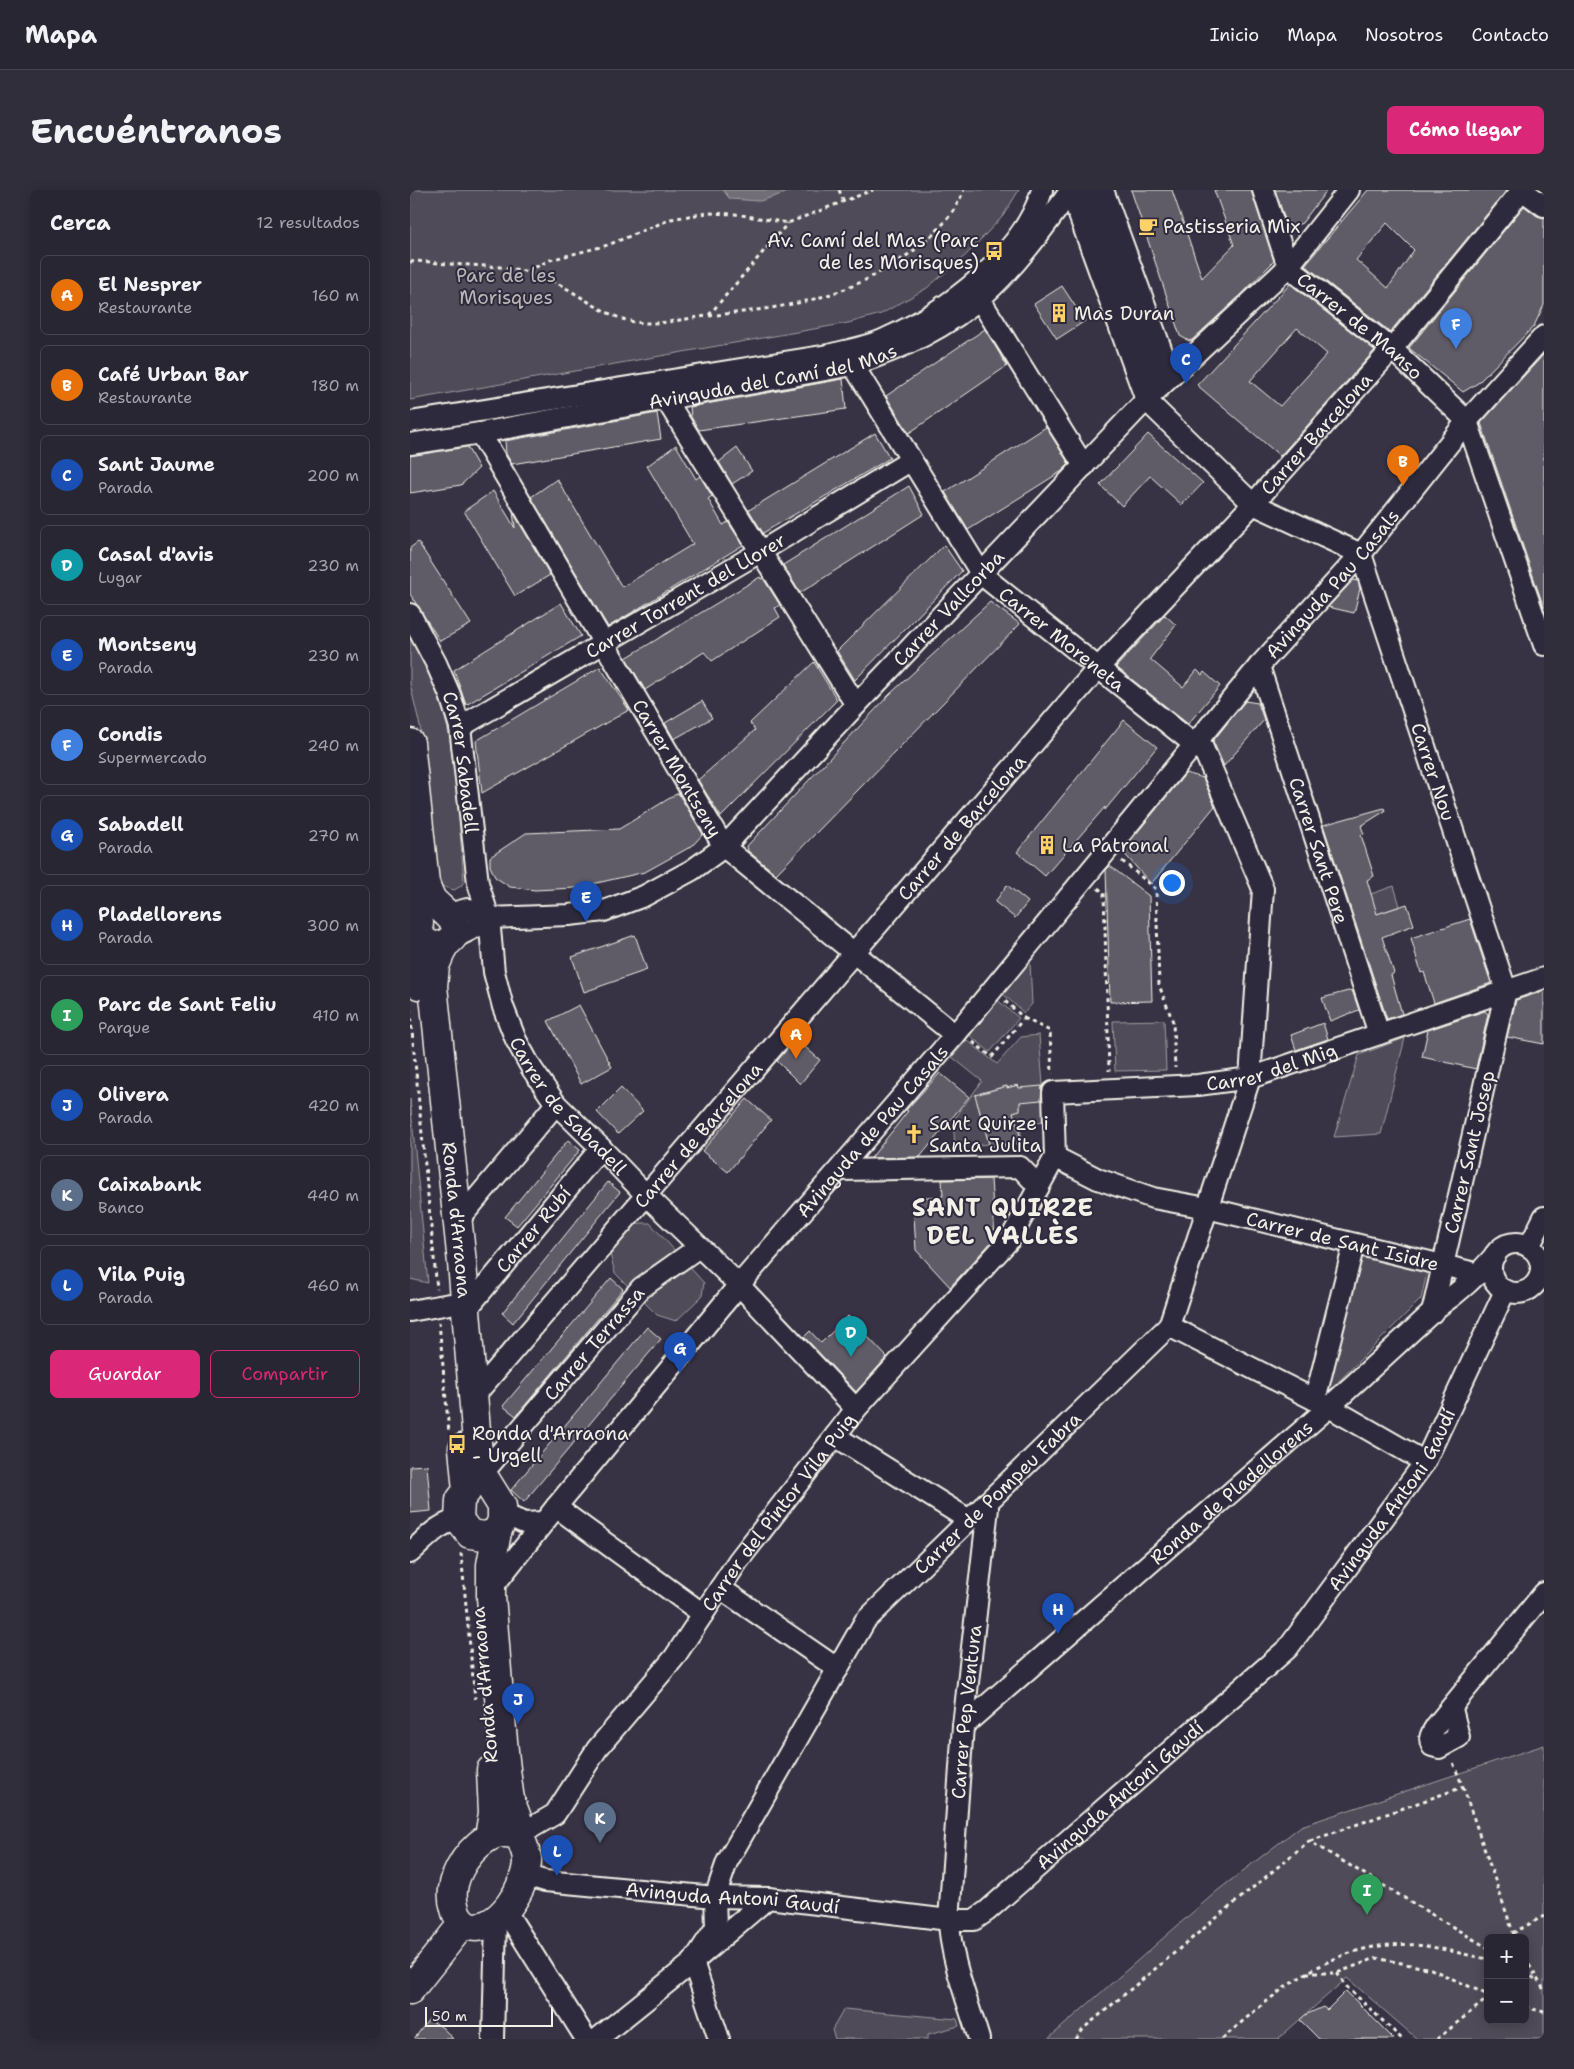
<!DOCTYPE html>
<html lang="es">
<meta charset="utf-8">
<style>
body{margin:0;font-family:"Shantell Sans",sans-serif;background:#312e3b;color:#f1f3f6}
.controls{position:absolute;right:15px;bottom:15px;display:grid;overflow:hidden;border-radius:8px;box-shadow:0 2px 12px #0003}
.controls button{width:45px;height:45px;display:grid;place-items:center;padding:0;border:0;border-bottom:1px solid #45434e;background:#292633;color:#f1f3f6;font:25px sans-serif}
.scale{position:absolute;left:15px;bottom:12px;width:128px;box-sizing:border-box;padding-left:5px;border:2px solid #f4f1e8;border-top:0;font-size:14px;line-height:18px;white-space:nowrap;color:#f4f1e8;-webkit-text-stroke:4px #2f2a3d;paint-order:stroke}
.you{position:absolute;left:761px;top:692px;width:18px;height:18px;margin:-12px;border:4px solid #fff;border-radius:50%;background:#1a73e8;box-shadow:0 0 0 8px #1a73e833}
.badge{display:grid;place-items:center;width:32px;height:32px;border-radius:50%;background:#db2777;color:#fff;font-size:16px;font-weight:700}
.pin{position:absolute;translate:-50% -41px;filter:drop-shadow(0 1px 2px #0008)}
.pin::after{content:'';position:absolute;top:26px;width:18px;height:15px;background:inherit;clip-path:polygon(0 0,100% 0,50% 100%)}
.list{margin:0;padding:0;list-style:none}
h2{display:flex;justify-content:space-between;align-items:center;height:65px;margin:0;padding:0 20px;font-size:21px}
h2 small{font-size:16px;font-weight:400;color:#a5a5ac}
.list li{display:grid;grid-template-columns:32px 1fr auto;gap:15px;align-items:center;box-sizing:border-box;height:80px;margin:0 10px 10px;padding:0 10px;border:1px solid #45434e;border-radius:8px}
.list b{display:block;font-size:19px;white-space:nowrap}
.list p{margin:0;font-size:16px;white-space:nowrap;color:#a5a5ac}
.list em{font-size:16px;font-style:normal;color:#a5a5ac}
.actions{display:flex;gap:10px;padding:15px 20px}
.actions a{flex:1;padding:11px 0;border:1px solid #db2777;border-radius:8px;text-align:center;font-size:18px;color:#db2777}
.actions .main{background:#db2777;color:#fff}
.map{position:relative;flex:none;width:1134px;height:1849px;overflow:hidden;border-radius:8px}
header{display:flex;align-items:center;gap:30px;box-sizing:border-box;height:70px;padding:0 25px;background:#292633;border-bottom:1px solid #45434e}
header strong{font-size:24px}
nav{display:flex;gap:28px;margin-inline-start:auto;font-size:18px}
.intro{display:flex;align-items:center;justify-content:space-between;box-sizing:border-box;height:120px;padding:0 30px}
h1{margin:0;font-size:35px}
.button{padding:12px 22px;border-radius:8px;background:#db2777;color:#fff;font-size:18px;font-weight:700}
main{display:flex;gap:30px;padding:0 30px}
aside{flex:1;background:#292633;border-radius:8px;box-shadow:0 2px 12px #0003}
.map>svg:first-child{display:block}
.green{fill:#504b59;stroke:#a29ea0;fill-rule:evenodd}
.water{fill:#726e77;stroke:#a6a2a4}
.building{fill:#5f5c67;stroke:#f4f1e8;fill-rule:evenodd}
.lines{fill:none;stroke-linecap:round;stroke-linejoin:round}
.street-casing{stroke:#f4f1e8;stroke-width:24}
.secondary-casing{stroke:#f4f1e8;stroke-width:31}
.path{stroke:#f4f1e8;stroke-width:3;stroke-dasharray:4 4;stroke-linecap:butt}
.street{stroke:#2f2a3d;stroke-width:20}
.secondary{stroke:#2f2a3d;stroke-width:28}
.labels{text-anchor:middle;stroke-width:4;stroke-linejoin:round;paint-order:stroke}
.poi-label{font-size:19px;fill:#f4f1e8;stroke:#2f2a3d;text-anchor:start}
.park-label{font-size:19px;fill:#bbb7b6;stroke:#2f2a3d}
.street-label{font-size:19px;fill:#f4f1e8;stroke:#2f2a3d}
.district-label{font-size:24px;font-weight:bold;letter-spacing:1px;fill:#f4f1e8;stroke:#2f2a3d}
</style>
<header>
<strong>Mapa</strong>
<nav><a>Inicio</a><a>Mapa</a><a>Nosotros</a><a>Contacto</a></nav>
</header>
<div class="intro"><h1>Encuéntranos</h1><a class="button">Cómo llegar</a></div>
<main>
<aside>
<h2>Cerca<small>12 resultados</small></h2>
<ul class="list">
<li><span class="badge" style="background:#e8710a">A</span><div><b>El Nesprer</b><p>Restaurante</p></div><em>160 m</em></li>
<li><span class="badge" style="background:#e8710a">B</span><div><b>Café Urban Bar</b><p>Restaurante</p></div><em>180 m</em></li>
<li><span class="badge" style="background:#1a4fb4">C</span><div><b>Sant Jaume</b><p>Parada</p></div><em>200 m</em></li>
<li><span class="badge" style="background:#0f9aa8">D</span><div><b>Casal d'avis</b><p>Lugar</p></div><em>230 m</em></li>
<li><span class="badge" style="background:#1a4fb4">E</span><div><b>Montseny</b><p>Parada</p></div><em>230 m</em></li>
<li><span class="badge" style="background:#3f7fe0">F</span><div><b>Condis</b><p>Supermercado</p></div><em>240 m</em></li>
<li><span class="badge" style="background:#1a4fb4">G</span><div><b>Sabadell</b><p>Parada</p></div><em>270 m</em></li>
<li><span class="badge" style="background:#1a4fb4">H</span><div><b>Pladellorens</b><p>Parada</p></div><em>300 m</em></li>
<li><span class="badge" style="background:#2e9e5b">I</span><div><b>Parc de Sant Feliu</b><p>Parque</p></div><em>410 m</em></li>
<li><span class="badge" style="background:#1a4fb4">J</span><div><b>Olivera</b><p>Parada</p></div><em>420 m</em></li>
<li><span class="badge" style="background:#5c6f8a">K</span><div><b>Caixabank</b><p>Banco</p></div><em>440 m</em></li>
<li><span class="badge" style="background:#1a4fb4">L</span><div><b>Vila Puig</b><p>Parada</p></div><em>460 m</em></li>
</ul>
<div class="actions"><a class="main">Guardar</a><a>Compartir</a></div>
</aside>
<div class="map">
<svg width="1134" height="1849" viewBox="0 0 1134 1849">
<rect width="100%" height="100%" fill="#373244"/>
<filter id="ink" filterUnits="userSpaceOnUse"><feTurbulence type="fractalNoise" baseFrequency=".02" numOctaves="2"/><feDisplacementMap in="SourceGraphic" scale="10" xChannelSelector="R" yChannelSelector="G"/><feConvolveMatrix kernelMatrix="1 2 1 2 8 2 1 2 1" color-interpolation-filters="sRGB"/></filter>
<g filter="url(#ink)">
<path class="green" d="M0,0H609L593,26L556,65L517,98L471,124L438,133L0,210Z
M0,446C19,480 36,519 41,557C48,602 50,647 54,691L51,696L44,700L32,696L28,687L10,536L0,494Z
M984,696L990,716L938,734L932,714Z
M620,771L622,814L614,823L592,803Z
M586,809L609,828L580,862L557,843Z
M754,830L756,880L705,881L703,831Z
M629,845L636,932L610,934L612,952L603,922L610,919L608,895L597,898L596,896L570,903L567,913L579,954L545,957L543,931L572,891L542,867L557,850L587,874L611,847Z
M995,848L971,944L924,947L949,865Z
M0,909L18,1093L0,1089Z
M225,1033H240L294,1093L292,1106L266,1131L247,1125L205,1083L200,1064Z
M948,1065L1017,1082L1011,1109L913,1207Z
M1134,1555V1849H1007L937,1788L869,1848L870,1849H638L807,1701L891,1636ZM1078,1748H1115V1830H1078Z
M434,1819L547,1829L549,1836L518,1844V1849H425L422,1840Z"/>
<path class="water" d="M313,0H385L350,11L320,9Z"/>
<path class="building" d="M721,0H762L792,88L824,55L804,0H841L864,71L832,104L782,150L779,151L770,146Z
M865,0H917L892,33L882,37L874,27Z
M958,0H1097L980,142L895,75ZM977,33L1004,60L978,98L946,70Z
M1114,16L1127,26L1134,28V115L1124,136L1068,193L1053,202L999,158Z
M880,94L965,160L870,266L787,195ZM887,138L917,164L870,216L840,191Z
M652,96L675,131L647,149L624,114Z
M575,139L597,176L499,243L476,206Z
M1134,164V418L1071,233Z
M433,189L436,219L289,240L281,227L280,217Z
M247,223L251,249L102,274L96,264L95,251Z
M636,237L659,274L652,281L558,340L535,302Z
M465,243L480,268L353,343L339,320Z
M738,244L793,293L772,315L740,286L712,316L690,295Z
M266,255L286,289L290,286L302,306L298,309L313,335L318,332L333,355L198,437L121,307L147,289L212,397L283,354L237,276Z
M57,257L69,278L51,295L0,303V266Z
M327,258L342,281L322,294L309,272Z
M499,296L514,324L390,403L373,375Z
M83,301L105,338L103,322L140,385L105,406L54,321Z
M8,352L61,434L30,451L0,404V358Z
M534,355L552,381L445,490L427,461Z
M350,387L351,389L353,388L370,415L365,418L370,427L302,471L294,462L235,500L216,468Z
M943,390L948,391L950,399L944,423L918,417Z
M580,412L610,434L366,684L338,661L337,656L480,504Z
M151,413L171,446L56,515L44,480Z
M755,425L766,435L740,469L773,497L787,480L792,485L794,482L810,496L778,534L706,477Z
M404,472L427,510L311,627L288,590L345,540L340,533Z
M190,477L219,520L72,603L66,551Z
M292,511L302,528L264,549L255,533Z
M835,511L848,513L854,530L814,576L803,551Z
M714,530L747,557L695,620V617L635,686L607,662Z
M776,583L793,588L805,616L741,694L712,661Z
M268,603L293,644L282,656L235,682L165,698L125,700L100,697L85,687L80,676V667L116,643L209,639Z
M974,618L975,621L951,636L954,644L951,645L964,686L957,690L967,724L997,714L1004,735L972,747L984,783L981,785L992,824L977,829L913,635Z
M700,676L739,706L742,811L700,812L696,680Z
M597,695L618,712L605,728L585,712Z
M1060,729L1081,793L1024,813L1014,782L1011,783L1001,748Z
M225,745L237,780L174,802L162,767Z
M942,800L949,820L920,831L912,808Z
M1134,801V854L1097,847L1106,810Z
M169,815L202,877L171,894L138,831Z
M1075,821L1078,824L1066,879L1012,867L1018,840Z
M913,833L918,849L886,860L881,845Z
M386,849L410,870L390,894L367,871Z
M530,883L559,907L510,967L461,968L498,921L496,920Z
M608,895L609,898L632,896L631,910L610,912V920L603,922L612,952L595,957L594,953L580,957L565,905L597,896V898Z
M211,898L233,921L208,944L187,922Z
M337,909L361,930L318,982L292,961Z
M158,950L170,960L107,1036L95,1027Z
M581,989L585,1048L540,1097L506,1060L503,1008L533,1006L532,990Z
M198,992L210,1002L103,1133L92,1123Z
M201,1088L213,1099L106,1226L93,1216Z
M438,1126L477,1167L446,1202L394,1147L400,1141L411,1153Z
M237,1137L251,1149L114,1312L101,1300Z
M17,1275L21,1321L0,1323V1276Z
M936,1801L984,1849H909L890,1830L895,1825L913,1817L917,1820Z
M19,1829L33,1838L43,1849H4Z"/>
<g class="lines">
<g class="street-casing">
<g id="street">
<path id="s1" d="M660,0L736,210L843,314L951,364L1096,800L1022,1123"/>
<path d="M678,0L750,197"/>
<path d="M693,0L761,186"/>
<path id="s2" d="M853,0L878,77L982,159L1057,231L1134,455"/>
<path d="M1112,0L1134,16"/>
<path d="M569,108L674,276"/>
<path id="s3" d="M443,175L572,385L785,555"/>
<path d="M255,208L446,515"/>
<path d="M0,232L418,165C437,160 459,157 477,148C535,122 614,64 632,0"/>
<path id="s4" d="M70,243L314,657L545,845"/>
<path id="s5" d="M0,254L70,243L443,175C491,159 538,138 576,103C609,73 635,36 661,0"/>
<path id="s6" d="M0,424L26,473L40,505L50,537L68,693L79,728L84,782L93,817L106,850L122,879L146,914L191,958L236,1005L329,1095L446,1219"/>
<path id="s7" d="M849,476L969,844"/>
<path id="s8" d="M50,537L350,362L500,271"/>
<path id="s9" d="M38,724L57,719L67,720L79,728L159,725L194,721L234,706L282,680L314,657L446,515L736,210L878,77L939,0"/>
<path d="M42,749L70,735L79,728"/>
<path id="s10" d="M645,967L643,902L788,895L840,888L1134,788"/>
<path id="s11" d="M645,967L688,989L743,1008L797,1018L1069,1084"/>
<path d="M430,980L610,977L629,997"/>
<path d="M47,1032L146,914"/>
<circle cx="1106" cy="1078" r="25"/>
<path d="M1119,1057L1134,1027"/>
<path id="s12" d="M56,1120L191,958"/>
<path d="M0,1121L40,1114"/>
<path d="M759,1136L919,1217L1015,1272"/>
<path id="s13" d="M64,1206L688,478L843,314L982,159L1112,0"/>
<path d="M905,1210L944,1054"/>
<path d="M425,1246L559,1330"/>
<path id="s14" d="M72,1284L231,1098L289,1057"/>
<path d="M146,1317L293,1424"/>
<path d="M92,1323L114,1333L134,1332"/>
<path d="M0,1363C15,1350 29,1332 49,1330"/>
<path d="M310,1398L428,1479"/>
<path id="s15" d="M81,1399L146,1317L329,1095L545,845L849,476L951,364L1057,231L1134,146"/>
<path d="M1042,1519L1049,1547L1029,1558L1022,1556C1018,1548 1021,1544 1026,1536L1134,1403"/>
<path id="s16" d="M553,1536L919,1217L1029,1116C1051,1101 1069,1084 1086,1064"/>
<path id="s17" d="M109,1645L145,1624L187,1559L264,1468L328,1371L446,1219L601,1048L645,967"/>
<path id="s18" d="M115,1685L135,1691L305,1707L358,1708L539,1730H564L577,1721L878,1458L1015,1272L1095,1101"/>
<path d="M95,1720L176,1849"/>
<path d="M83,1849L86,1730"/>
<path d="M187,1849L283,1772L358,1708"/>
<path id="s19" d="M309,1849L283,1772L306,1737L305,1707L317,1672L455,1431L759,1136L840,888L853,699L789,549"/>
<path id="s20" d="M569,1849C558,1812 540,1768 539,1730L553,1536L578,1318L576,1313"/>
</g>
</g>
<g class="secondary-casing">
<g id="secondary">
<path d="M0,553L15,693C17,699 19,705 23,711C33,722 58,735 39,751C32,757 25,757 17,753"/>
<path d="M0,693L9,733L8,739L13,751L9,795"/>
<path id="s21" d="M34,755L25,776L23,796L52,1073L68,1264L72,1284L92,1316V1330L87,1342L81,1375V1407C87,1472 90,1539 99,1603C100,1614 106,1622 108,1632C110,1637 109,1642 110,1647C113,1654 116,1661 117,1669C118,1694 89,1744 59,1736C52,1733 47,1727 45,1719C36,1693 55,1663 77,1648C87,1641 98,1642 109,1645"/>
<path d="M53,1258L57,1301L50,1310L49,1330L60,1344L75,1346L87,1342"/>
<path d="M79,1647L83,1623L81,1580"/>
<path d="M0,1800L53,1733"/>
</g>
</g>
<path class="path" d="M429,0L434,12
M0,72C12,70 26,73 38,74C73,76 113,75 145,92C169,104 199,129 226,132C250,136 275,128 298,126C350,120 401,115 449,93C460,88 471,81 482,75C513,56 540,34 554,0
M118,81L140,70L198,55L261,29L297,23L325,24L378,33L463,0
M299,125L378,33
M712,671L746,699L749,795L763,832L765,878
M688,698L694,703L699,881
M0,820L27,1099
M614,828L640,841L642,884
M563,852L582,867L614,828L595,811
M29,1132L39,1243
M51,1363L65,1509
M1053,1597L1105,1748
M900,1651L1053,1597L1042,1570
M1103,1743L1134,1726
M1115,1768L1134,1800
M1115,1782L1125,1789
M896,1783H927L966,1768L1021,1779L1078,1805
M927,1783L937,1797L992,1849
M1115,1817L1134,1822
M666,1849L674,1838L899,1651L1078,1758
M812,1849C870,1799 925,1749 1006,1755C1030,1757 1054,1765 1078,1769
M1027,1849L1078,1808"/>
<use href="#street" class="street"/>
<use href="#secondary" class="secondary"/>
</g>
</g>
<defs>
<g id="cafe-bare" transform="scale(1.5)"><path d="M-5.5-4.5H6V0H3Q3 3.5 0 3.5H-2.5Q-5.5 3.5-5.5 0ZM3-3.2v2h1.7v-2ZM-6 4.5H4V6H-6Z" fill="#ffd166" stroke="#2f2a3d" stroke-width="2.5" paint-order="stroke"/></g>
<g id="bus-bare" transform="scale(1.5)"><path d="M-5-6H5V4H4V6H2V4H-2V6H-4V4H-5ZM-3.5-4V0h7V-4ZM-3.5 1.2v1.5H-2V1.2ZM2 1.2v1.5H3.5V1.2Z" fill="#ffd166" stroke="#2f2a3d" stroke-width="2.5" paint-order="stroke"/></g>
<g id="building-bare" transform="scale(1.5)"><path d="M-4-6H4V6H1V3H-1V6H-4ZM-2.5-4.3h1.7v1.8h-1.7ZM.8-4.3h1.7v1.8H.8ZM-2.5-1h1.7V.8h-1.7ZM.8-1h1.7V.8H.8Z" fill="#ffd166" stroke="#2f2a3d" stroke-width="2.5" paint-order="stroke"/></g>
<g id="church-bare" transform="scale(1.5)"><path d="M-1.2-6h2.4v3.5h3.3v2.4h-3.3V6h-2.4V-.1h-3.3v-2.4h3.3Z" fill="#ffd166" stroke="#2f2a3d" stroke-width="2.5" paint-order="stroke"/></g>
</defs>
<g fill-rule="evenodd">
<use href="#cafe-bare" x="738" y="36"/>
<use href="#bus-bare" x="584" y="61"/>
<use href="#building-bare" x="649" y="123"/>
<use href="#building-bare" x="637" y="655"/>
<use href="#church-bare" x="504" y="944"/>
<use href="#bus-bare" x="47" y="1254"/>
</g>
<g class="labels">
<g class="poi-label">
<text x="753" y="43">Pastisseria Mix</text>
<text x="569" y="57" text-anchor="end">Av. Camí del Mas (Parc<tspan x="569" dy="22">de les Morisques)</tspan></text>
<text x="664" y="130">Mas Duran</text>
<text x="652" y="662">La Patronal</text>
<text x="519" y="940">Sant Quirze i<tspan x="519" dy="22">Santa Julita</tspan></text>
<text x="62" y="1250">Ronda d'Arraona<tspan x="62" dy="22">- Urgell</tspan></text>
</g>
<g class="park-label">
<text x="96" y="92">Parc de les<tspan x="96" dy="22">Morisques</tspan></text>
</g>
<g class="street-label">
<text dy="7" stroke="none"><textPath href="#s2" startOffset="174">Carrer de Manso</textPath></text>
<text dy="7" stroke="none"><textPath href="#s5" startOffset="369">Avinguda del Camí del Mas</textPath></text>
<text dy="7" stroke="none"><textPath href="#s13" startOffset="1279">Carrer Barcelona</textPath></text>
<text dy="7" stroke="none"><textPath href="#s15" startOffset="1311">Avinguda Pau Casals</textPath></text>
<text dy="7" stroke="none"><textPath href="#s8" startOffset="261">Carrer Torrent del Llorer</textPath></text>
<text dy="7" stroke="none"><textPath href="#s9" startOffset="624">Carrer Vallcorba</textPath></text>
<text dy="7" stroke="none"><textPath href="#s3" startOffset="349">Carrer Moreneta</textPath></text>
<text dy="7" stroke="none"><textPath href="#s6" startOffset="159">Carrer Sabadell</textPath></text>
<text dy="7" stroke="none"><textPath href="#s4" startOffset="389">Carrer Montseny</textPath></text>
<text dy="7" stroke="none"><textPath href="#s1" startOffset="721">Carrer Nou</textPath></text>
<text dy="7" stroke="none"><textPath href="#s13" startOffset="749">Carrer de Barcelona</textPath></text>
<text dy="7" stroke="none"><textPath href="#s7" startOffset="194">Carrer Sant Pere</textPath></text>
<text dy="7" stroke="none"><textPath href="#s10" startOffset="286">Carrer del Mig</textPath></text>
<text dy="7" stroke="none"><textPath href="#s6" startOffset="528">Carrer de Sabadell</textPath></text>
<text dy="7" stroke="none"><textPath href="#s15" startOffset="596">Avinguda de Pau Casals</textPath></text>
<text dy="7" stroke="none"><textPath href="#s13" startOffset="344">Carrer de Barcelona</textPath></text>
<text transform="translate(1059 962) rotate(-77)" y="7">Carrer Sant Josep</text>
<text dy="7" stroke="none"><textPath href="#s21" startOffset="278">Ronda d'Arraona</textPath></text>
<text dy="7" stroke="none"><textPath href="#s12" startOffset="105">Carrer Rubí</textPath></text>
<text dy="7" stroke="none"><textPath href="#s11" startOffset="301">Carrer de Sant Isidre</textPath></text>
<text dy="7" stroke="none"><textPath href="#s14" startOffset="172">Carrer Terrassa</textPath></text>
<text dy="7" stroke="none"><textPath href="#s19" startOffset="652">Carrer de Pompeu Fabra</textPath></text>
<text dy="7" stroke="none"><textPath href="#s16" startOffset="356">Ronda de Pladellorens</textPath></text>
<text dy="7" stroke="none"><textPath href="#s18" startOffset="1049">Avinguda Antoni Gaudí</textPath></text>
<text dy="7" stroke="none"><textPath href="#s17" startOffset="418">Carrer del Pintor Vila Puig</textPath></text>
<text transform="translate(74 1495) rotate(-95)" y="7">Ronda d'Arraona</text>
<text dy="7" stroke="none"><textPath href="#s20" startOffset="332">Carrer Pep Ventura</textPath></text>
<text dy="7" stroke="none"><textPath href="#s18" startOffset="644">Avinguda Antoni Gaudí</textPath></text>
<text dy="7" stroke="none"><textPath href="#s18" startOffset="209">Avinguda Antoni Gaudí</textPath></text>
</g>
<g class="district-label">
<text x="593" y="1026">SANT QUIRZE<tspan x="593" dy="28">DEL VALLÈS</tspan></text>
</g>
</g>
</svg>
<div class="controls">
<button>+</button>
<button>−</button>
</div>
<div class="scale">50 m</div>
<div class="you"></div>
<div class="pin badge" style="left:386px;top:869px;background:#e8710a">A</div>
<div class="pin badge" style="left:993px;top:296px;background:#e8710a">B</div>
<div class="pin badge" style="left:776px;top:194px;background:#1a4fb4">C</div>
<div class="pin badge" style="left:441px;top:1167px;background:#0f9aa8">D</div>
<div class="pin badge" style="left:176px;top:732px;background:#1a4fb4">E</div>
<div class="pin badge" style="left:1046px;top:159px;background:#3f7fe0">F</div>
<div class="pin badge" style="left:270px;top:1183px;background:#1a4fb4">G</div>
<div class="pin badge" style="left:648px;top:1444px;background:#1a4fb4">H</div>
<div class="pin badge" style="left:957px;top:1725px;background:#2e9e5b">I</div>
<div class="pin badge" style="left:108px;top:1534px;background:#1a4fb4">J</div>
<div class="pin badge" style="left:190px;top:1653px;background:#5c6f8a">K</div>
<div class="pin badge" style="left:147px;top:1686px;background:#1a4fb4">L</div>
</div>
</main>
